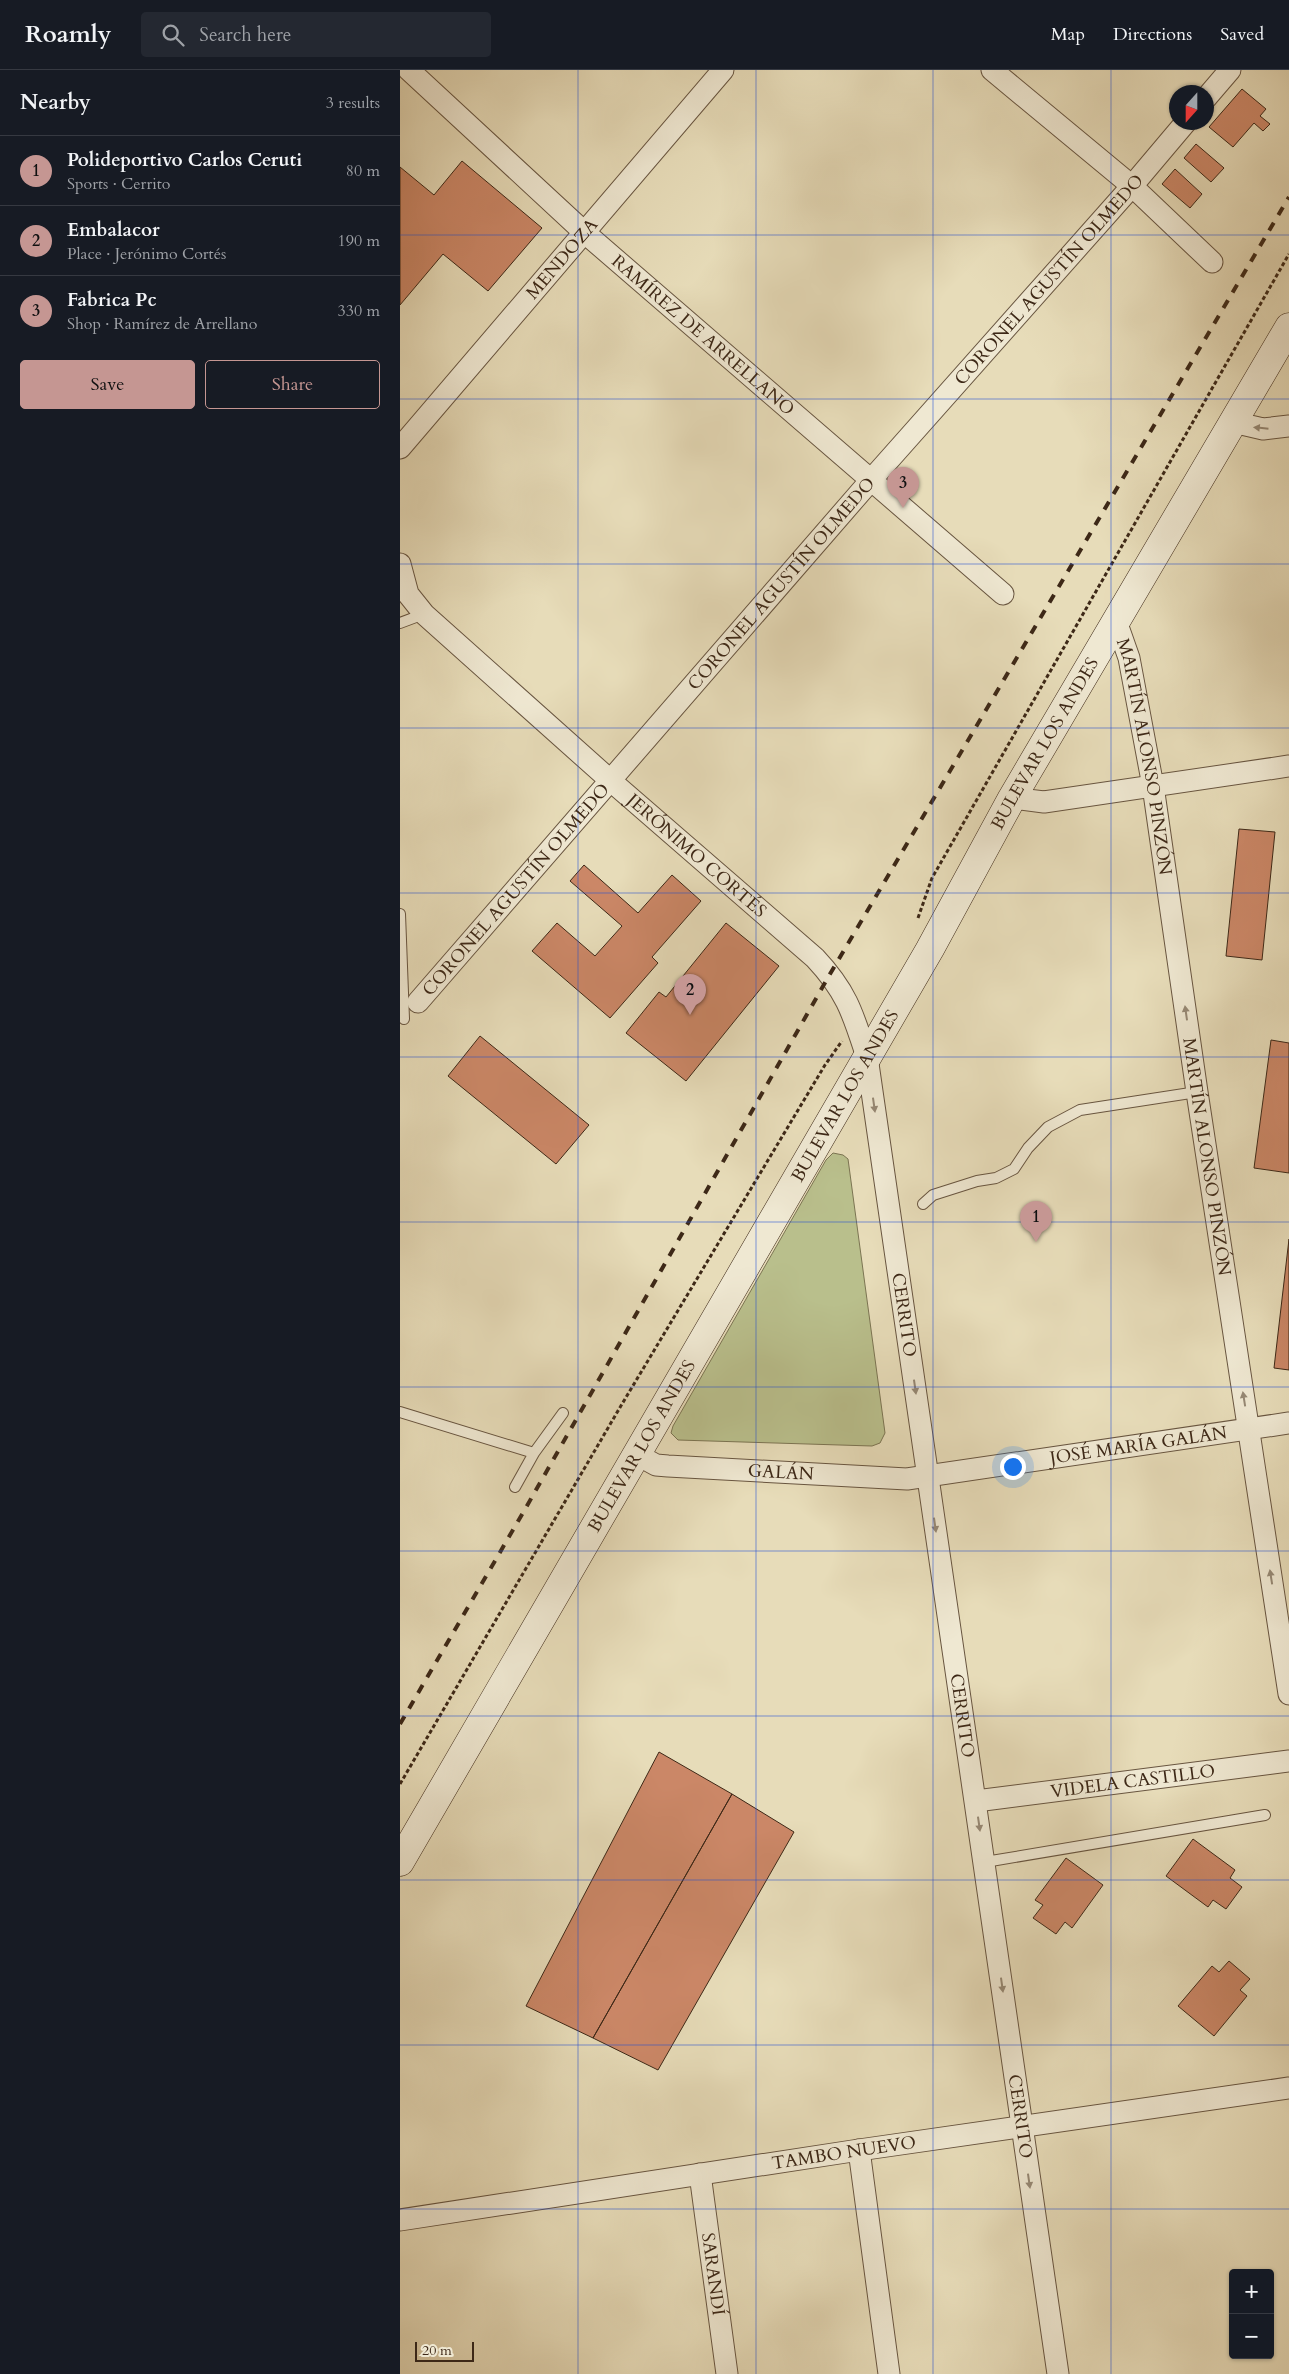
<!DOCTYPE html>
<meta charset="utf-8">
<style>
body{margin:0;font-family:Cardo,serif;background:#242831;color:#f1f3f6}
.controls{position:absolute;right:15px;bottom:15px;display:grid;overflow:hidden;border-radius:5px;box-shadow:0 1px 4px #0004}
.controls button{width:45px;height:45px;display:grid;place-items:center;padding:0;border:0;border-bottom:1px solid #363941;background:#171b24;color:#f1f3f6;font:25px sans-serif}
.compass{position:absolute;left:769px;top:15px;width:45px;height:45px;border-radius:50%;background:#171b24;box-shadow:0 1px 4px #0004;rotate:201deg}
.scale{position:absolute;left:15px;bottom:12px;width:59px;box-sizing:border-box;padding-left:5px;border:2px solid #3d2817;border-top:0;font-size:14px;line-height:18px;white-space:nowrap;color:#3d2817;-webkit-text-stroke:4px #efe8d2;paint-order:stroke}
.you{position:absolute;left:612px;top:1396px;width:18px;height:18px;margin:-12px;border:4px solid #fff;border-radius:50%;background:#1a73e8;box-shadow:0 0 0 8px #1a73e833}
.badge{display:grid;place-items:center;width:32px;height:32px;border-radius:50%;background:#c59692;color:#111;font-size:16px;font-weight:700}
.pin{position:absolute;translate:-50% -41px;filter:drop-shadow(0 1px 2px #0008)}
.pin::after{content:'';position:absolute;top:26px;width:18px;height:15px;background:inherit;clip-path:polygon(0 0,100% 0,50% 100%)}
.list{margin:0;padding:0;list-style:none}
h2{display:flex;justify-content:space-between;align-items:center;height:65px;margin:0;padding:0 20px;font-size:21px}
h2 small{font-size:16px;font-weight:400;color:#9ea1a6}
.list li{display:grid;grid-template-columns:32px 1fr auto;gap:15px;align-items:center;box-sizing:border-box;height:70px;padding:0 20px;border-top:1px solid #363941}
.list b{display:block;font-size:19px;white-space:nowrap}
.list p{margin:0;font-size:16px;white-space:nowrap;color:#9ea1a6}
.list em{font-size:16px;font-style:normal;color:#9ea1a6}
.actions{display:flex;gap:10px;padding:15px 20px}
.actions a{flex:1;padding:11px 0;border:1px solid #c59692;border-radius:5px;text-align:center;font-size:18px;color:#c59692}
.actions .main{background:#c59692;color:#111}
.icon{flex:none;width:28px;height:28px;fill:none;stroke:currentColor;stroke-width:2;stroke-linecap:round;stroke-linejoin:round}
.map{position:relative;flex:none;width:889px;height:2304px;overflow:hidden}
header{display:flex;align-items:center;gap:30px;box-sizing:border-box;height:70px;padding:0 25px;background:#171b24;border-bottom:1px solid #363941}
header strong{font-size:24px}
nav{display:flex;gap:28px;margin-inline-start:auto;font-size:18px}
.search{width:350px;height:45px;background:#242831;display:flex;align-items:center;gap:12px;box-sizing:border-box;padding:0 18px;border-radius:5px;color:#9ea1a6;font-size:19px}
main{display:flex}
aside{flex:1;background:#171b24}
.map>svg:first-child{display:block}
.green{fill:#b9bf8c;stroke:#7b7452}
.building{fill:#cb8767;stroke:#3d2817}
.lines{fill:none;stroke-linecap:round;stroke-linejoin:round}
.service-casing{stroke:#685540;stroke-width:12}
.minor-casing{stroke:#685540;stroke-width:23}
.secondary-casing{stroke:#3d2817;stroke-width:29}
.path{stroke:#3d2817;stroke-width:3;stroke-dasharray:4 2.5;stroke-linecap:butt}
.service{stroke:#efe8d2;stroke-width:10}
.minor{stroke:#efe8d2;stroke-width:21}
.secondary{stroke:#efe8d2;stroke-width:28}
.rail{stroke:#3d2817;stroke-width:4;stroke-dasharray:9 9;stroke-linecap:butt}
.oneway{fill:#968874}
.grid{fill:none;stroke:#1d4ed8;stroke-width:1;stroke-opacity:0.55}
.labels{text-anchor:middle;stroke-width:4;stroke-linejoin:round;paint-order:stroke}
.street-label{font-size:18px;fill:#3d2817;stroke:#efe8d2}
</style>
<header>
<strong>Roamly</strong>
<div class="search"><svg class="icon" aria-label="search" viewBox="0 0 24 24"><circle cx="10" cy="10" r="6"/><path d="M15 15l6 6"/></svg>Search here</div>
<nav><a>Map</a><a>Directions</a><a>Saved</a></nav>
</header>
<main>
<aside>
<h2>Nearby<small>3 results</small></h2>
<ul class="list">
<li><span class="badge">1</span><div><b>Polideportivo Carlos Ceruti</b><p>Sports · Cerrito</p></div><em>80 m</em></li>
<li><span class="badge">2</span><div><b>Embalacor</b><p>Place · Jerónimo Cortés</p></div><em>190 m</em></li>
<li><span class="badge">3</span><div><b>Fabrica Pc</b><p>Shop · Ramírez de Arrellano</p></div><em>330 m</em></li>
</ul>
<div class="actions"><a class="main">Save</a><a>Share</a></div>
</aside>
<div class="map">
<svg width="889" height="2304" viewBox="0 0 889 2304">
<rect width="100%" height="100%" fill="#e7dcb9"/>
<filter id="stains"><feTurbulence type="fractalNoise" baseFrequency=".004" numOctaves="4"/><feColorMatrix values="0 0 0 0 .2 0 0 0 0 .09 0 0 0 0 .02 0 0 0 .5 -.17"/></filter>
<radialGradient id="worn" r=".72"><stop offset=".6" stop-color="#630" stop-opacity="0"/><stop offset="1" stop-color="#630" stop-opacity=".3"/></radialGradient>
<path class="green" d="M433,1083L443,1085L448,1089L485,1363L480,1373L472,1376L278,1370L271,1363L273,1356L426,1090Z"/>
<path class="building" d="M842,19L866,39L860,46L870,54L863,61L854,53L833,77L809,57Z
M796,74L824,98L811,112L784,88Z
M62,91L142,158L88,221L43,184L0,235V97L34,125Z
M775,99L802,124L790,138L762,114Z
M839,759L875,762L862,890L826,886Z
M184,795L238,843L272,805L301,831L252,887L258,893L210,948L132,881L157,853L195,886L222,856L170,811Z
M326,853L379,896L286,1011L226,963L259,922L266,927Z
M80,966L189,1055L156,1094L48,1006Z
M871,970L889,973V1103L854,1098Z
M889,1169V1300L874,1298Z
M259,1682L332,1724L193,1968L126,1936Z
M332,1724L394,1762L258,2000L193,1968Z
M793,1769L835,1800L830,1808L842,1817L826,1839L813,1830L808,1837L766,1806Z
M666,1788L703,1815L672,1858L665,1852L656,1864L633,1848L643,1835L635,1830Z
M829,1891L850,1909L840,1920L847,1926L814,1966L778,1936L812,1896L819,1902Z"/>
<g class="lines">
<g class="service-casing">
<path id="service" d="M0,553L24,544
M0,844L4,949
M523,1134L533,1125L577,1111L596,1108L614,1099L628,1078L648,1057L680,1040L797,1022
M0,1342L134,1383
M115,1417L134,1383L163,1343
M585,1792L865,1745"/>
</g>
<g class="minor-casing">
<g id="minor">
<path id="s1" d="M9,0L185,163L603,524"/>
<path d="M592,0L732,116L812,192"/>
<path d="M806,28L830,0"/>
<path d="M833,352L863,359L889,356"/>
<path id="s2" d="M0,378L323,0"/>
<path id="s3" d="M0,494L8,524L24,544L211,711L415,888C447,922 453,944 467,987L658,2304"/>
<path id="s4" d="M716,551L729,588L753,716L797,1022L889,1624"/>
<path d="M612,728L644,732L889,696"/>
<path id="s5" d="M18,932L471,410L732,116L786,52"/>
<path id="s6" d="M236,1384L256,1395L268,1396L507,1409L889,1353"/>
<path id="s7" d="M576,1731L889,1691"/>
<path d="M459,2080L489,2304"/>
<path id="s8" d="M300,2104L327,2304"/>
<path id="s9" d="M0,2150L459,2080L889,2018"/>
</g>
</g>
<g class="secondary-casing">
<g id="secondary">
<path id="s10" d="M0,1792L530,879L612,728L889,257"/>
</g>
</g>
<path class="path" d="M518,848L532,808L889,184
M0,1714L222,1334L425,995L442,971"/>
<use href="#service" class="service"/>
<use href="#minor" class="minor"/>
<use href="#secondary" class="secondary"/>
<path class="rail" d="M0,1654L124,1441L430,904L889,127"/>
</g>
<defs><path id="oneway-solid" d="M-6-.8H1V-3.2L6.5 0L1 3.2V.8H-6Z" transform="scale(1.25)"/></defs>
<g class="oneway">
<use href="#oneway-solid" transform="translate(861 358) rotate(-174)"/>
<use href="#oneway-solid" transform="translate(786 943) rotate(-98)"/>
<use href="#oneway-solid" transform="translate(474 1035) rotate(82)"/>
<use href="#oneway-solid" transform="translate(515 1317) rotate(82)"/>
<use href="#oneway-solid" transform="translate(844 1329) rotate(-99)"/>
<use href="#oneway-solid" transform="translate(535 1455) rotate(82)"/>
<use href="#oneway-solid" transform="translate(871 1507) rotate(-99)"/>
<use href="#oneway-solid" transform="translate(579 1754) rotate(82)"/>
<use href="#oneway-solid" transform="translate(602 1915) rotate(82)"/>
<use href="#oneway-solid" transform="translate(629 2111) rotate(82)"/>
</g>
<path class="grid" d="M178,0V2304M356,0V2304M533,0V2304M711,0V2304M0,165H889M0,329H889M0,494H889M0,658H889M0,823H889M0,987H889M0,1152H889M0,1317H889M0,1481H889M0,1646H889M0,1810H889M0,1975H889M0,2139H889"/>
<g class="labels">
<g class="street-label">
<text dy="6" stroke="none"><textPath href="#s2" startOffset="249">MENDOZA</textPath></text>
<text dy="6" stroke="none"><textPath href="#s5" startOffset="959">CORONEL AGUSTÍN OLMEDO</textPath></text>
<text dy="6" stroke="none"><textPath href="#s1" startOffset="396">RAMÍREZ DE ARRELLANO</textPath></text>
<text dy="6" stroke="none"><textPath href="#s5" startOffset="554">CORONEL AGUSTÍN OLMEDO</textPath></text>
<text dy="6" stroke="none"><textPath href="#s10" startOffset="1291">BULEVAR LOS ANDES</textPath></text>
<text dy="6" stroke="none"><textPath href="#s4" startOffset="139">MARTÍN ALONSO PINZÓN</textPath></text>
<text dy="6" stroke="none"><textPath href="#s3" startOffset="421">JERÓNIMO CORTÉS</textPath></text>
<text dy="6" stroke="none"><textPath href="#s5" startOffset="149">CORONEL AGUSTÍN OLMEDO</textPath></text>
<text dy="6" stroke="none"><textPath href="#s10" startOffset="886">BULEVAR LOS ANDES</textPath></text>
<text dy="6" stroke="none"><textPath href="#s4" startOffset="544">MARTÍN ALONSO PINZÓN</textPath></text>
<text dy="6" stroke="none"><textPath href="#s3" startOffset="951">CERRITO</textPath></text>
<text dy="6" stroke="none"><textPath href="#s10" startOffset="481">BULEVAR LOS ANDES</textPath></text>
<text dy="6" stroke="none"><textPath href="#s6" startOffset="508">JOSÉ MARÍA GALÁN</textPath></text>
<text dy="6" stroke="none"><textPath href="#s6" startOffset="148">GALÁN</textPath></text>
<text dy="6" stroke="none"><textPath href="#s3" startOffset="1356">CERRITO</textPath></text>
<text dy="6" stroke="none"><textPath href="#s7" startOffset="158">VIDELA CASTILLO</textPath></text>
<text dy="6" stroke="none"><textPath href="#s3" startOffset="1761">CERRITO</textPath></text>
<text dy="6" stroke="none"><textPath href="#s9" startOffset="449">TAMBO NUEVO</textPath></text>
<text dy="6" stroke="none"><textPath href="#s8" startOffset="101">SARANDÍ</textPath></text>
</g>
</g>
<rect width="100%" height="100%" filter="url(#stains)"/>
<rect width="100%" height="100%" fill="url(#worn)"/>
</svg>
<div class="controls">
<button>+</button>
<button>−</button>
</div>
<svg class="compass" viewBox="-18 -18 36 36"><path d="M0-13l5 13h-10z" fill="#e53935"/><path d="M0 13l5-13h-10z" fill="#9ea1a6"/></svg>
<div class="scale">20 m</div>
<div class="you"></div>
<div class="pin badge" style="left:636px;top:1172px">1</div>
<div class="pin badge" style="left:290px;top:945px">2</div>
<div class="pin badge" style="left:503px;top:438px">3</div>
</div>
</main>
